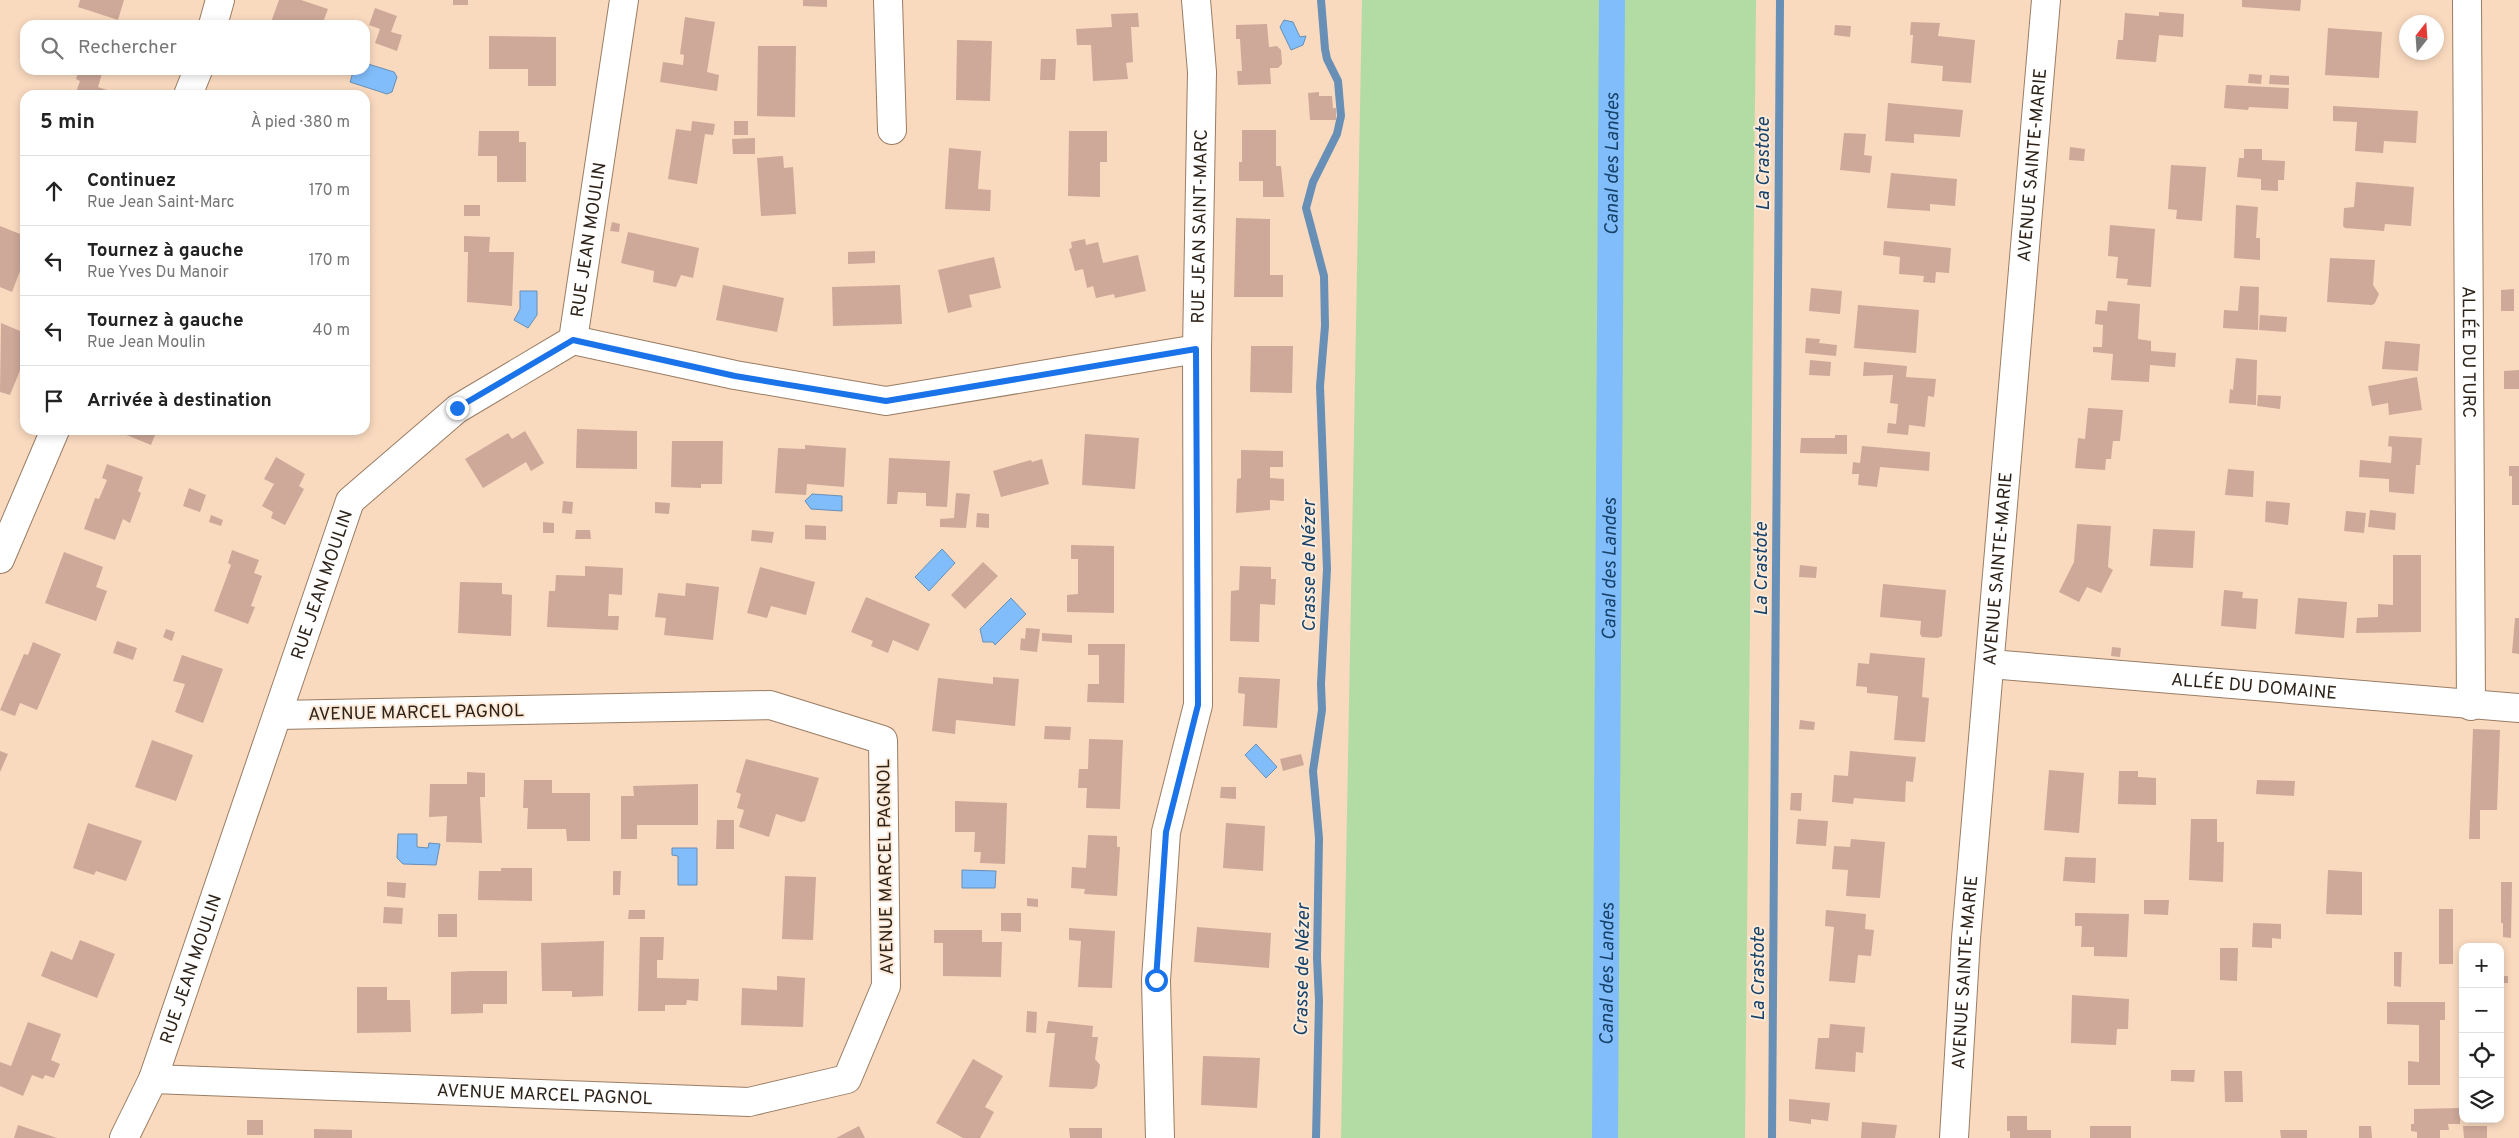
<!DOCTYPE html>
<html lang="fr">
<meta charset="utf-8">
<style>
body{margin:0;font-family:Overpass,sans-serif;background:#f2f2f2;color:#222}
.controls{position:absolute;right:15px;bottom:15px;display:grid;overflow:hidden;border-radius:10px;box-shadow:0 2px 8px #0003}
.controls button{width:45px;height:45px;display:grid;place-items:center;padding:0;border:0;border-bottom:1px solid #e0e0e0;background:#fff;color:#222;font:25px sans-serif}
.compass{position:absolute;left:2399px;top:15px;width:45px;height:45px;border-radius:50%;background:#fff;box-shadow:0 2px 8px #0003;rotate:17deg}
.stop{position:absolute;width:15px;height:15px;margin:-11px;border:4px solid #1a73e8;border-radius:50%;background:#fff}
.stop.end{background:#1a73e8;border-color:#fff;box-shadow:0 1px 5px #0008}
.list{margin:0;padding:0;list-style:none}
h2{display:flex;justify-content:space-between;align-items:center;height:65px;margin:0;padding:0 20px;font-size:21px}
h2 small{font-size:16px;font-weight:400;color:#767676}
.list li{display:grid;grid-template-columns:32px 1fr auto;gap:15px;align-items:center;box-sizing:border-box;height:70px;padding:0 20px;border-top:1px solid #e0e0e0}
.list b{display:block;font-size:19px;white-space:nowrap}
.list p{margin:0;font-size:16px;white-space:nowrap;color:#767676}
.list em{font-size:16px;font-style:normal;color:#767676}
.icon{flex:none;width:28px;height:28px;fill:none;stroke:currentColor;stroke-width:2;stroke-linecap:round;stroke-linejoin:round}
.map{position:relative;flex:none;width:2519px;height:1138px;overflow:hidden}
.search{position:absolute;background:#fff;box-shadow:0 2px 8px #0003;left:20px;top:20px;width:350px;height:55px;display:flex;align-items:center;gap:12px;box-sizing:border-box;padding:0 18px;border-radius:15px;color:#767676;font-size:19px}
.panel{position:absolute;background:#fff;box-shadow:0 2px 8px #0003;left:20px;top:90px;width:350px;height:345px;border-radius:15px}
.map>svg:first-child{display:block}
.green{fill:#b3dba4}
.water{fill:#81bdfa;stroke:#688fb6}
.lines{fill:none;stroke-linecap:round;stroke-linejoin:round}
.stream{stroke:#688fb6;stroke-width:8}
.canal{stroke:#81bdfa;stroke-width:26}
.building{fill:#cea899}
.minor-casing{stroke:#997d64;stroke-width:30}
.minor{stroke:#fff;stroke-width:28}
.route{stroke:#1a73e8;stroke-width:6}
.labels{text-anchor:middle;stroke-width:4;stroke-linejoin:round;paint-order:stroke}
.street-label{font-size:18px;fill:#2e2319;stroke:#fdead9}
.water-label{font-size:19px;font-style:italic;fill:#174269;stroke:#fdead9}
</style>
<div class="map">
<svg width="2519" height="1138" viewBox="0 0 2519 1138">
<rect width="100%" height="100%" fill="#f9dabf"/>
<path class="green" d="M1362,0H1756L1745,1138H1341Z"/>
<path class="water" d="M1284,20L1293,22L1300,37L1306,36L1303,45L1291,50L1280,27Z
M365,63L394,72L397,77L392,92L387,94L350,82L352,76L350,70H365Z
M520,291H537V315L528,328L514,320L520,309Z
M812,494L842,496V511L811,509L805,501Z
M942,549L955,563L929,591L915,577Z
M1011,598L1026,614L995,645L993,642H983L980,629Z
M1256,744L1277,767L1266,778L1245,755Z
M398,834H417V847L428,848L429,843L440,844L436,865L403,864L397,858Z
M672,848H697V885H678V856L672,855Z
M962,870L996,871L995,888H962Z"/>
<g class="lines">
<path class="stream" d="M1316,1138L1319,1001L1317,958L1319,838L1313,771L1322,710L1321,684L1327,569L1320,386L1325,326L1324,276L1306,208L1313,182L1337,134L1341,116L1338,81L1327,59L1325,49L1321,0
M1772,1138L1780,0"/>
<path class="canal" id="s1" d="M1605,1138L1612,0"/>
</g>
<path class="building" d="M80,0H124L118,20L78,7Z
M279,0H301L328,9L322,25H270Z
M453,0H468V5H453Z
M803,0H827V7L803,6Z
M2242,0H2301L2300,11L2242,7Z
M375,8L397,16L391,32L402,35L397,51L375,43L380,29L369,25Z
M2159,12L2184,14L2183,37L2159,35L2156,62L2116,59L2118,40H2123L2125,13L2159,16Z
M1138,13L1139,27H1131L1133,62L1126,63L1128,79L1093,81L1091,45H1077L1076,29L1112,27L1111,14Z
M685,17L715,22L707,72L719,75L717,91L660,82L663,62L683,65L684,55L680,54Z
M1911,22L1940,23L1938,36L1975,40L1971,83L1942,81L1943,66L1911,63L1913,35H1910Z
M1267,24L1269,47L1277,46L1281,50L1282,64L1278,68H1270L1271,84L1238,85L1237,71H1242L1240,39H1236V25Z
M1835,25L1851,26L1850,37L1834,35Z
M2328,28L2382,32L2379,78L2325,75Z
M489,36L556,37V86H528V69H489Z
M957,40L992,41L990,101L956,100Z
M758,46H796L795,117L757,116Z
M1041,59H1056L1055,80H1040Z
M79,70H103L98,87L110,91L108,95H75L80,81L76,79Z
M114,70H127L125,74Z
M2249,74L2262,75L2261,84L2248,83Z
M2270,75L2289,76V85L2269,84Z
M2226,85L2289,88L2288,109L2249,107L2248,110L2224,108Z
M1319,92V96H1332L1333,108H1336V120H1310L1308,93Z
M1888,103L1963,110L1960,137L1914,134V143L1885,141Z
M2333,106L2418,111L2416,143L2384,141L2383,153L2355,151L2357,122L2333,121Z
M692,121L715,124L713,135L705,134L697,184L668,179L676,129L691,131Z
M734,121H748V135H734Z
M1242,130H1276V166H1281L1284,197H1263V181H1239V162H1242Z
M479,131H519V142H526V182H497V156H478Z
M1069,131H1107V162H1100V197L1068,196Z
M1844,133L1866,134L1864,155L1872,156L1870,173L1840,170Z
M755,138V154H733L732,139Z
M2070,147L2085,149L2084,161L2069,160Z
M949,148L981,151L978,189L991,190L990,211L945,209Z
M2244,149H2262V160L2285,161L2284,180H2278V191L2261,190V179L2237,177L2239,158H2244Z
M783,156L784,168L793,167L796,214L761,216L757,158Z
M2171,165L2206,167L2202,221L2176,219L2177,210L2168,209Z
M1891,173L1957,179L1955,206L1930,204V211L1887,208Z
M2356,182L2414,187L2411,226L2385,224L2384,231L2345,228L2343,226L2344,208L2354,207Z
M464,205H480V216H464Z
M2236,205L2258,207L2256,238H2260V260L2234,258Z
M1236,218L1270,219V275H1283V297H1234Z
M612,222L620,224L619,232L610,231Z
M2110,225L2155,229L2151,287L2127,285L2128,279L2116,278L2118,257L2108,256Z
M0,226L25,236V258L12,292L0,287Z
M628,232L699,248L693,278L681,275L676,287L653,282L654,271L621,263Z
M464,236L490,237L489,252H514L512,306L467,302L468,252H464Z
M1085,239L1086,245L1098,242L1103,263L1138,255L1146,291L1115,298L1114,294L1096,298L1093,286L1087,288L1083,269L1075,271L1069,249L1072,248L1071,242Z
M1884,241L1951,248L1949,273L1936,272L1935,283L1923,282L1924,276L1899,274L1900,257L1883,255Z
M875,251V263L848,264V252Z
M994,257L1001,288L969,295L972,307L948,313L938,270Z
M2330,258L2375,260L2373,285L2379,294L2375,303L2372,305L2327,302Z
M723,285L784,298L777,332L716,320Z
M900,285L902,324L833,326L832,287Z
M2240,286L2259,287L2258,330L2223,328L2224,310L2238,311Z
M1811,288L1842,291L1840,314L1809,311Z
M2514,289V311H2501V290Z
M2108,301L2140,304L2138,339L2151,341V351L2176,353L2175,367L2150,365L2149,382L2111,380L2113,354L2093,352V347H2102L2103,325L2095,324L2096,310L2107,311Z
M1858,305L1919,310L1916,353L1854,348Z
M2260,315L2287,317L2286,332L2259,330Z
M1,323L25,333V358L10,395L0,392Z
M1806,338L1820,339L1819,343L1837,345L1836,356L1805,353Z
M2385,341L2420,344L2418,371L2382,369Z
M1251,346H1293L1292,393L1250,392Z
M2236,358L2257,360L2256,405L2229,403L2230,389L2233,390Z
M1810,360L1831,362L1830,376L1809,375Z
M1864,362L1907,366L1906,377L1936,379L1934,397L1928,396L1925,427L1909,425L1908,435L1887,433L1888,423L1896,424L1898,404L1890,403L1893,375L1863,376Z
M2519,370V389H2504V371Z
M2417,377L2422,410L2389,415L2388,403L2372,406L2368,386Z
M2258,395L2281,396L2280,409L2257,406Z
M2088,408L2123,410L2120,441H2113L2111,459H2106L2105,470L2075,468L2078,438L2085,439Z
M577,429L637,431V469L576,468Z
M120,430H157L151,445L119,432Z
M525,431L544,463L531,471L526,462L483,488L465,459L508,433L512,439Z
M1085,434L1139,438L1135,489L1082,485Z
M1835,435H1847V454L1800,453L1801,438H1835Z
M2389,436L2422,438L2420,465H2416L2414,494L2389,492V479L2359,477L2360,460L2391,463L2392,447L2388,446Z
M672,441H723L722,484H701V488L671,487Z
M805,445L846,448L844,487L807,484L806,495L775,493L778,448L805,449Z
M1862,446L1930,452L1929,471L1880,467L1877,487L1858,485L1859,474H1852L1853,462L1860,463Z
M1241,450L1283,451V467H1270V478L1284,479V501L1270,500V510L1236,513L1237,479L1241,478Z
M276,457L305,474L299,486L304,489L285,525L271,518L273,512L262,506L274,484L264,479Z
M889,458L950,461L947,507L926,506V493L898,492L897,504H887Z
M1042,459L1049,484L1001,497L993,471L1031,460L1032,462Z
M107,464L143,477L138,491L141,493L130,523L123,519L115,540L84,529L95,498L99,499L107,480L102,478Z
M2509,466H2519V505H2512V476H2509Z
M2228,469L2254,471L2253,497L2225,495Z
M189,488L206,495L200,512L183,506Z
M956,493L970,494L966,528L940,527V519L954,518Z
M563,501L573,502L572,514L562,513Z
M2266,501L2290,503L2288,525L2265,522Z
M655,502L670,503L669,514L655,513Z
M2370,510L2396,513L2395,530L2368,527Z
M2346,511L2366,513L2364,533L2344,531Z
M977,513L989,514V528L976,527Z
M211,515L223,520L221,526L209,522Z
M543,522L554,523V533H543Z
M2077,524L2111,526L2108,567L2113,570L2101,593L2087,587L2079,602L2059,592L2074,562Z
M805,525L826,526V540L805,539Z
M2153,529L2195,531L2193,568L2150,566Z
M576,530H590L591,539H575Z
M752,530L774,532L772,543L751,541Z
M1071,545L1114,546V613L1067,612V595L1078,594V559H1071Z
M232,550L259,560L254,573L262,576L251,606L255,607L248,624L214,611L231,565L228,563Z
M64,552L103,567L96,587L107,591L96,621L45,603Z
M2393,555H2421V632L2356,633L2357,618L2378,617V604L2393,605Z
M983,562L998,576L965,609L951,595Z
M1800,565L1817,567L1816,578L1799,577Z
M585,566L623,568L622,595L609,594L608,616H619L618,630L547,627L549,591H555L556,575L585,576Z
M1240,566L1271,567V579H1276L1275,605L1260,604L1259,642L1230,641L1231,591L1239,590Z
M760,567L815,582L806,615L771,606L767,618L747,613Z
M460,582L502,583V594L512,595L511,636L458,633Z
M686,583L719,587L713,640L664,635L666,618L655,617L658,593L685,596Z
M1883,584L1946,590L1942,636L1938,638L1922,637L1920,634L1921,621L1880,617Z
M2224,590L2243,592L2242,598L2258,599L2256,629L2221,626Z
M866,597L930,624L918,651L893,640L888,653L871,646L873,641L851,632Z
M2298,598L2347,602L2344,638L2295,634Z
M2515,618H2519V654L2512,653Z
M1026,628L1040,629L1037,652L1020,650L1021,638L1025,639Z
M166,629L175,632L172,641L163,637Z
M1042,633L1072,635V643L1042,641Z
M117,641L137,648L133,660L113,653Z
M33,642L61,654L37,710L20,703L15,716L0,710L24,654L28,655Z
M1088,644H1125L1124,703L1087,702L1088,684H1099V655H1088Z
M2112,647L2121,648L2120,657L2111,656Z
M1870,653L1925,658L1922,697L1929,698L1925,742L1894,740L1898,696L1867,693V687L1856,686L1858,663L1869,664Z
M182,655L223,669L203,723L175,712L185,684L173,681Z
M993,677L1019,679L1015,726L956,720L955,734L932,731L938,678L993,684Z
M1239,677L1280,679L1277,728L1243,726L1245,694L1238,693Z
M1800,720L1815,722L1814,730L1799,729Z
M1045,726L1071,727L1070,740L1044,739Z
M2473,729L2500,730L2497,810H2480V839H2469Z
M1089,739L1123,740L1120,809L1086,808L1087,788H1078L1079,769H1088Z
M152,740L193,755L176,801L135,787Z
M0,751L8,754L0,772Z
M1850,751L1916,757L1913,782L1906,781L1905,802L1854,798L1853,804L1832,802L1834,775L1848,776Z
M1301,754L1304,765L1283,771L1280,759Z
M746,759L819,778L805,821L801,822L776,814L769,837L739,827L744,810L737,808L741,794L736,792Z
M2049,770L2084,773L2079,833L2044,830Z
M2119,771H2138V777L2156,778V805L2118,804Z
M467,772L485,773V797H480L482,843L446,842L447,816L429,817L430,784H467Z
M524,780H552V793H590V841H567L566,829H527L528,808H523Z
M2257,780L2295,781L2294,796L2256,794Z
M698,784V825H637V839H621V796H634L633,786Z
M1221,787H1236V799L1220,798Z
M1791,793H1802L1801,811L1790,810Z
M955,801L1007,803L1005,864L980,863L981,852H974L975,832H955Z
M1798,819L1828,821L1826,846L1796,844Z
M2191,819H2217V842H2224L2223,882L2189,880Z
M717,820H734V849H716Z
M88,823L142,841L126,881L96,871L94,875L73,868Z
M1226,823L1265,826L1263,871L1223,868Z
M1088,835L1117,836V847H1120L1117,896L1084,894L1085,889L1071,888L1072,867L1086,868Z
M1851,839L1885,842L1880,898L1846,896L1848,870L1832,869L1834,846L1850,847Z
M2065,857L2096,858L2095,883L2063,881Z
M501,868H532V901L478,900L479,871H501Z
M2328,870L2362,872V915L2326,914Z
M613,871H621L620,895H613Z
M785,876L816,877L813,940L782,939Z
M387,882L406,883L405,898L387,896Z
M2501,882H2512L2511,938L2503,937V923H2501Z
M1027,898L1038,899V907L1027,906Z
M2144,900H2169L2168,915L2144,914Z
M384,907L403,908L402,924L383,923Z
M2439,909H2453V964H2439Z
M629,910H645V919H628Z
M1826,910L1866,914L1865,929L1874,930L1871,956L1858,955L1855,983L1829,981L1834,927L1825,926Z
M1001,913H1021V932L1001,931Z
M2075,913L2129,914L2127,957L2094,956V947H2081L2082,926H2075Z
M438,914H457V937H438Z
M2253,923L2281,924V939L2272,938V948L2252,947Z
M1197,927L1271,933L1269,968L1194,962Z
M1069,928L1115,931L1112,988L1078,987L1081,941L1069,940Z
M934,930H982V942H1002L1001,977L943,976V943H934Z
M640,937H664L663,960H657V978L699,979L698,1001L687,1000L686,1005H665V1011H638Z
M80,940L115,954L97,998L41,976L51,951L72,960Z
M604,941L603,996L572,997V991H542L541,943Z
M2220,948H2238L2237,981L2220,980Z
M2394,952H2402L2401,987L2394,986Z
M470,971H507V1004H483V1013L451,1014V972Z
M777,976L805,978L803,1027L741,1025L742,988L777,990Z
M2500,976H2508V983H2500Z
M357,987H387V1000H410L411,1032L357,1033Z
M2072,995L2129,999L2128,1029H2117L2116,1045L2071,1043Z
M2387,1002H2445V1020H2440V1085H2408V1061L2419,1062V1025L2387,1024Z
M1027,1011L1037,1012L1036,1033L1026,1032Z
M1048,1021L1093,1026L1092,1037H1098L1095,1059L1100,1065L1097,1086L1093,1089L1049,1087L1055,1033H1046Z
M28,1022L61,1034L51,1060L60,1064L54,1078L45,1075L43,1079L32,1075L23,1096L0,1086V1062L11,1066Z
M1830,1024L1865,1027L1863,1053L1856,1052L1855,1072L1815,1069L1818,1038H1829Z
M1203,1056L1260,1058L1257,1108L1201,1105Z
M973,1059L1003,1076L985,1107L994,1112L980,1138H963L936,1123Z
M2171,1070H2195L2194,1082L2171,1081Z
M2224,1071H2242L2243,1102H2225Z
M1789,1099L1830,1103L1828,1121L1811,1119V1124L1789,1121Z
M2460,1108V1124H2448L2449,1130H2440V1138H2417V1132L2411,1131V1124H2414V1109Z
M2007,1116H2027V1130H2051V1138H2010V1131H2007Z
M247,1120H263V1135H247Z
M1862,1122L1897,1125L1895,1138H1861Z
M18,1125L57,1138H14Z
M859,1126L865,1138H836Z
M2090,1126H2131V1138H2090Z
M2359,1126H2371L2372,1138H2359Z
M2463,1126H2487V1138H2464Z
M1069,1128H1102V1138H1070Z
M314,1129L352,1130V1138H314Z
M2280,1130H2307V1138H2281Z"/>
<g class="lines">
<g class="minor-casing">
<g id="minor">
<path d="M888,0L892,130"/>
<path id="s2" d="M2467,0L2471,706"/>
<path d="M213,25L220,0"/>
<path d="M188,95L198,70"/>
<path d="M573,340L735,375L886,401L1197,349"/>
<path d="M0,559L55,430"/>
<path id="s3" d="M1990,664L2519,708"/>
<path id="s4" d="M153,1079L749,1102L847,1079L886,986L883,740L770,705L279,715"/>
<path id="s5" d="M124,1138L153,1079L350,501L457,409L573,340L624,0"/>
<path id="s6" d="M1160,1138L1156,980L1166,832L1198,705L1197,349L1202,72L1196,0"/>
<path id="s7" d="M1954,1138L1966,938L2046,0"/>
</g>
</g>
<use href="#minor" class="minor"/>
</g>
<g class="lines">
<path class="route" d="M457,408L573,340L735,376L886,401L1196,349L1198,705L1166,832L1156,980"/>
</g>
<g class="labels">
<g class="street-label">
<text dy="6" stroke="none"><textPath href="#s7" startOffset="976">AVENUE SAINTE-MARIE</textPath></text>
<text dy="6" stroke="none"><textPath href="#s6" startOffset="916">RUE JEAN SAINT-MARC</textPath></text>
<text dy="6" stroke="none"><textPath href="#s5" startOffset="1054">RUE JEAN MOULIN</textPath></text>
<text dy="6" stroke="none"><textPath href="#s2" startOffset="352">ALLÉE DU TURC</textPath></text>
<text dy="6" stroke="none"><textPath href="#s7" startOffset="571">AVENUE SAINTE-MARIE</textPath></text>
<text dy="6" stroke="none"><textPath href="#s5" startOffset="588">RUE JEAN MOULIN</textPath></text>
<text dy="6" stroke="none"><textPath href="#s3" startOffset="265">ALLÉE DU DOMAINE</textPath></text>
<text transform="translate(416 712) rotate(-1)" y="6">AVENUE MARCEL PAGNOL</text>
<text transform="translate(885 867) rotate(-91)" y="6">AVENUE MARCEL PAGNOL</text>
<text dy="6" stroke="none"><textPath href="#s5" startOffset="182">RUE JEAN MOULIN</textPath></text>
<text dy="6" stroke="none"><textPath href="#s7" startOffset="166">AVENUE SAINTE-MARIE</textPath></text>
<text dy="6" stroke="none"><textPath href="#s4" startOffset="392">AVENUE MARCEL PAGNOL</textPath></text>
</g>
<g class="water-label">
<text dy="7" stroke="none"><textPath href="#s1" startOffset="974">Canal des Landes</textPath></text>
<text transform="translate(1762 164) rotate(-90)" y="7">La Crastote</text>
<text transform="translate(1308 566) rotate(-90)" y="7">Crasse de Nézer</text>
<text dy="7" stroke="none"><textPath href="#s1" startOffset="569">Canal des Landes</textPath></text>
<text transform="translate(1760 569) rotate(-90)" y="7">La Crastote</text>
<text transform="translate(1301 970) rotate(-89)" y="7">Crasse de Nézer</text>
<text dy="7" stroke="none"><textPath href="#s1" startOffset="164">Canal des Landes</textPath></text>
<text transform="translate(1757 974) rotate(-90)" y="7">La Crastote</text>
</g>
</g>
</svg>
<div class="controls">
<button>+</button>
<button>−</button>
<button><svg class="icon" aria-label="locate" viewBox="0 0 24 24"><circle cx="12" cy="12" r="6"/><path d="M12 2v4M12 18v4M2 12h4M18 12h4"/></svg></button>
<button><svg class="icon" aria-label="layers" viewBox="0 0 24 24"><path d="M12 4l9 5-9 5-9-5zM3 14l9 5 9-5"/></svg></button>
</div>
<svg class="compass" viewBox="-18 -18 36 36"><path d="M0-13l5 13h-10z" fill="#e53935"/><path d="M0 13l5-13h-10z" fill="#767676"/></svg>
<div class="stop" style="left:1156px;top:980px"></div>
<div class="stop end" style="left:457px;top:408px"></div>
<div class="search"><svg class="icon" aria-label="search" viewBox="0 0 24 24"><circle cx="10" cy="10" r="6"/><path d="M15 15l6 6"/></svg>Rechercher</div>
<section class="panel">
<h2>5 min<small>À pied · 380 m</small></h2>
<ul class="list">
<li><svg class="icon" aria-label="ahead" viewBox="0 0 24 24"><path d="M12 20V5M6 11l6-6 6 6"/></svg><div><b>Continuez</b><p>Rue Jean Saint-Marc</p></div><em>170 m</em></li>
<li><svg class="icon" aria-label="left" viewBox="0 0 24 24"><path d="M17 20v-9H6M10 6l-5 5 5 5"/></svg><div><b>Tournez à gauche</b><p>Rue Yves Du Manoir</p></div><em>170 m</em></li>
<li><svg class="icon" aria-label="left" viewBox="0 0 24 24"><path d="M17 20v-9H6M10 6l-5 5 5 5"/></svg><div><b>Tournez à gauche</b><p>Rue Jean Moulin</p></div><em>40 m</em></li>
<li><svg class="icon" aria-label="arrive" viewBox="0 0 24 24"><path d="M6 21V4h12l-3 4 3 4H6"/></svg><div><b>Arrivée à destination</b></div></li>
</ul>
</section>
</div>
